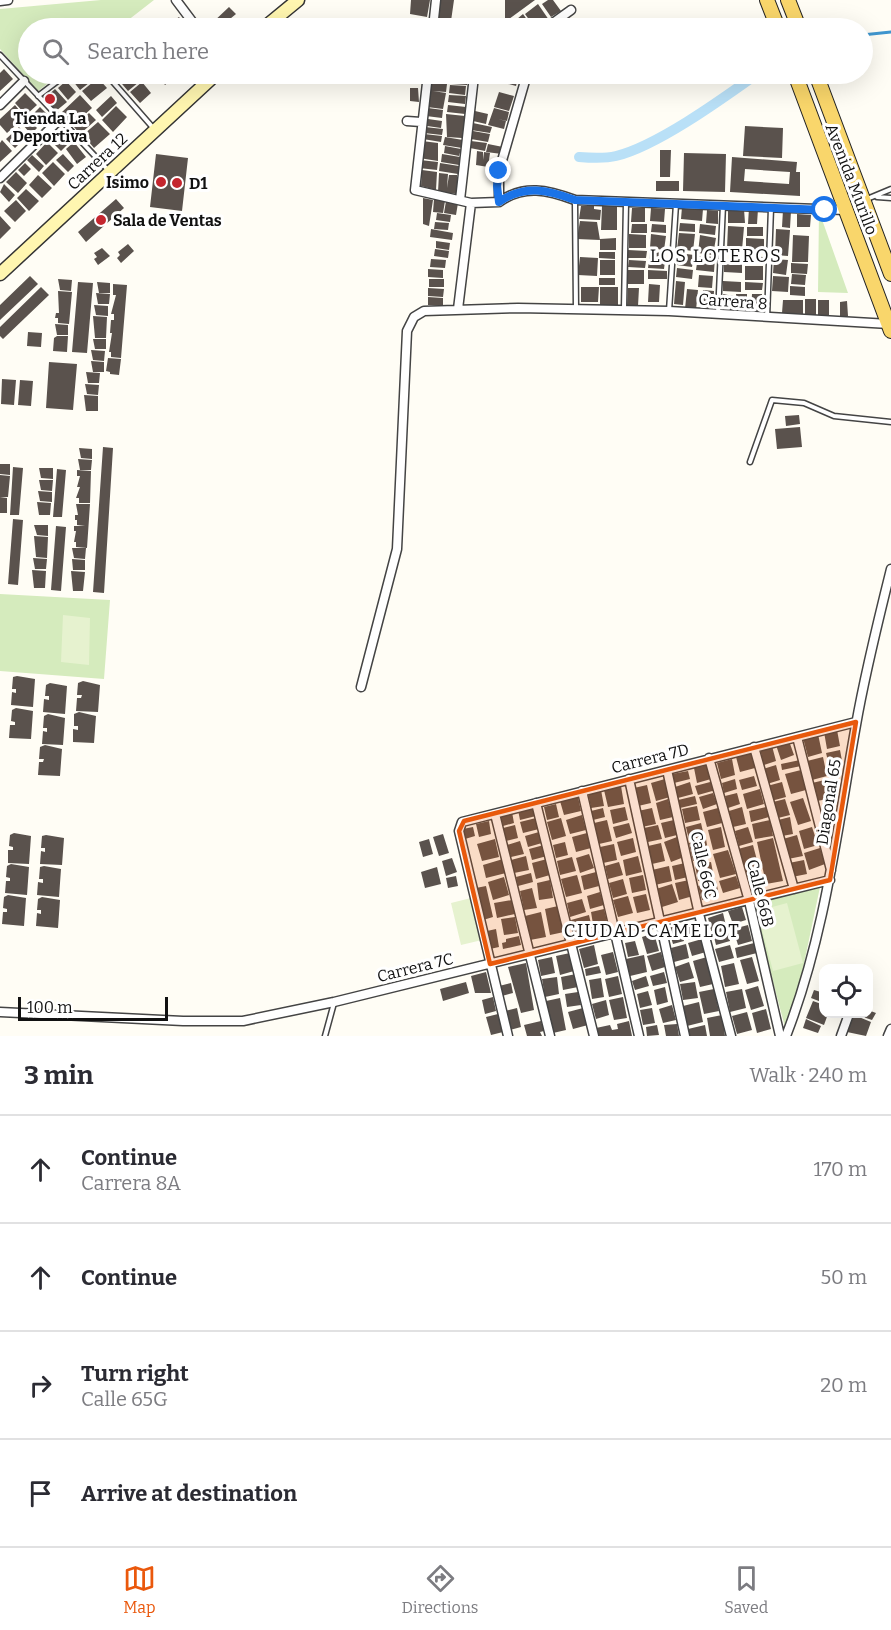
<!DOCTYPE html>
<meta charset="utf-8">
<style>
body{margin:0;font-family:Bitter,serif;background:#f2f2f3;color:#2b2b33}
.controls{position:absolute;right:18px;bottom:18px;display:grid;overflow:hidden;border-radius:12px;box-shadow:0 6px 24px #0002}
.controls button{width:54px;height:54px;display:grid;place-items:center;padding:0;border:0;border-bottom:2px solid #e1e1e2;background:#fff;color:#2b2b33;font:30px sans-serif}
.scale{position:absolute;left:18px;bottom:15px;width:150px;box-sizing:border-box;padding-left:6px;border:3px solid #111;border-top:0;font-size:16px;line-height:21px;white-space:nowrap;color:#111;-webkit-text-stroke:4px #fff;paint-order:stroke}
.stop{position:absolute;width:18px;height:18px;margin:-14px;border:4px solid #1a73e8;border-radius:50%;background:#fff}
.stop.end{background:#1a73e8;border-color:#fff;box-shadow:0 2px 6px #0008}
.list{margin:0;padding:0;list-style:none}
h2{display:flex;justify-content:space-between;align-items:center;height:78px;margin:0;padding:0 24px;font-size:26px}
h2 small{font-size:20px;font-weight:400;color:#7c7c81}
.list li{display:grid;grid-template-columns:39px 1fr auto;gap:18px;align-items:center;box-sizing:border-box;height:108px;padding:0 24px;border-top:2px solid #e1e1e2}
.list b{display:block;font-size:22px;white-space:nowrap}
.list p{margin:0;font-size:20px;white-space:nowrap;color:#7c7c81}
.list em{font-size:20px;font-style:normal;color:#7c7c81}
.icon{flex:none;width:33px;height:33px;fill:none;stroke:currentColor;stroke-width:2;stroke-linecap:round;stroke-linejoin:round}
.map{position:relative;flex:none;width:891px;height:1036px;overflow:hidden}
.search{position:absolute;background:#fff;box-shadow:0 6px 24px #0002;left:18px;right:18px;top:18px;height:66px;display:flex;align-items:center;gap:15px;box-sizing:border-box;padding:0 21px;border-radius:33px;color:#7c7c81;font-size:22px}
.sheet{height:510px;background:#fff}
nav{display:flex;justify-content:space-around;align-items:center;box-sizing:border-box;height:84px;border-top:2px solid #e1e1e2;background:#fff;font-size:16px;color:#7c7c81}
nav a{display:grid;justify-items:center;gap:3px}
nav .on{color:#ea580c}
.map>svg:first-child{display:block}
.green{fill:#d5ebbd}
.pitch{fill:#e6f2cf}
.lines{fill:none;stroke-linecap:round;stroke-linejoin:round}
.stream{stroke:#3f96cf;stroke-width:3}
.canal{stroke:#b9e0f7;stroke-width:10}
.building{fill:#5a524d;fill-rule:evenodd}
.service-casing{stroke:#444;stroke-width:7}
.minor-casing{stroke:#444;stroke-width:11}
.secondary-casing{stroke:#333;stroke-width:15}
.primary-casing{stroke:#222;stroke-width:16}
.service{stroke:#fff;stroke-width:4}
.minor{stroke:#fff;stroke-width:8}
.secondary{stroke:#fff6b0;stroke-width:12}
.primary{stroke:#f9d66b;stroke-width:14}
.route{stroke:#1a73e8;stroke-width:8}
.marked{fill:#e8590c;fill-opacity:0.2;stroke:#e8590c;stroke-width:4.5;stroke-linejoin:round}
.poi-dot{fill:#c4262e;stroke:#fff;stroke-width:2}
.labels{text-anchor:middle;stroke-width:6;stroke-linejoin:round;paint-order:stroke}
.poi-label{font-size:16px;font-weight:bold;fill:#111;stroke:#fff;text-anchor:start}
.street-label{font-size:16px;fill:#111;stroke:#fff}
.neighbourhood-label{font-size:18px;letter-spacing:1.5px;fill:#111;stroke:#fff}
</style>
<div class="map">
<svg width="891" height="1036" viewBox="0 0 891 1036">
<rect width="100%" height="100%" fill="#fffdf5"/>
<path class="green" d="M101,0H154L118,28H28V74H60L38,91L0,49V9Z
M819,211L848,293L818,292Z
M0,594L110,600L104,679L0,671Z
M820,887L797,997L785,1027L752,903Z"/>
<path class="pitch" d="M63,615L90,618L89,665L61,662Z
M471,898L482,940L461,945L451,903Z
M787,903L803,963L773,971L757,911Z"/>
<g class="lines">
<path class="stream" d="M862,35L891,32"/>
<path class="canal" d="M579,157C591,158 604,159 616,156C657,146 722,99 757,74"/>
</g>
<path class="building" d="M411,0H430L427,17L410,14Z
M438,0H454L451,21L435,19Z
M505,0H535L505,22Z
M548,0H553L561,11L551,17L542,4Z
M538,4L549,20L535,28L525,14Z
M229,7L236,14L219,28H215L211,24Z
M523,14L533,28H523L517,19Z
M179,17L187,28H163Z
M407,20L426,22V28H406Z
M4,69L13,79L0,91V73Z
M73,74H96L98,76L80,90L69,76Z
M122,74H141L144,78L128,91L117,78Z
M157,74H174L176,76L165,85Z
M431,74L447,75L446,83L430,80Z
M503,74L518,78L516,86L501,82Z
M452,75L468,77L467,85L451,84Z
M98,78L107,88L91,101L82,91Z
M66,81L76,92L68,100L58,88Z
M431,81L447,84L446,92L433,91L446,93L443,109L427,107Z
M142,82L151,93L140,103L130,92Z
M450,85L466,86L465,95L449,93Z
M410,88H418L419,102L410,101Z
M55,89L67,102L56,111L45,98Z
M499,92L514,96L509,111L494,107Z
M25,93L37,105L26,115L15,103Z
M80,95L92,108L72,126L61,113Z
M449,95L466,96L465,104L448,102Z
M111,96L117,103L102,117L96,110Z
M15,105L25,117L7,133L0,125V119Z
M448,105L466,107L465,114L447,112Z
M116,106L127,117L113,132L102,120Z
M40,107L49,116L41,125L31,116Z
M428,108L443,110L442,118L426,116Z
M494,108L509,112L507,121L498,119L506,121L504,129L488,125Z
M475,111L488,114L486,124L473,121Z
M89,113L96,120L80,134L74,127Z
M446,114L465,116L462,138L447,137Z
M28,118L37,128L31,134L22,124Z
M428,119L442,121L441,128L427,126Z
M98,122L110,134L94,148L83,135Z
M473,123L492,127L490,133L471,130Z
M745,126L783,128L782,158L743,156Z
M19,127L27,136L15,148L6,139Z
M425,127L443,129L442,135L424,133Z
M60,130L71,141L61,151L50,140Z
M473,131L490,134L488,142L471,139Z
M424,134L442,136L441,142L423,139Z
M445,137L463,140L462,148L443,145Z
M2,140L12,151L0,162V143Z
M422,141L438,143V161L419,158Z
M471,141L487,143L485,151L470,148Z
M47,142L58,153L46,165L36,154Z
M74,142L86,157L77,164L66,149Z
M488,144L503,147L502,154L486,152Z
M445,146L461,149L459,156L444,153Z
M660,150H671L670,177H660Z
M477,151L483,152V160L484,152L490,153L488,167L476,165Z
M684,153L726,154L725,192L683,191Z
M63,154L74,166L68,172L56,160Z
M156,154L188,158L182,211L150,207Z
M442,154L460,157L459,165L441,162Z
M32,155L44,166L39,172L27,160Z
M732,157L797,162L796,172H800V196L730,192ZM745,169L790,172L789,184L744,181Z
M420,160L438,162L437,170L419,168Z
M53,162L65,174L54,186L42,173Z
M25,163L31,169L24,176L18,170Z
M440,163L459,166L458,174L439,171Z
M422,170L437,172L436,190L421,186Z
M16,172L27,183L18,193L6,182Z
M439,173L448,174L447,188L449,175H457V194L438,192Z
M38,175L52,188L42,198L29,185Z
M656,181H679V191H656Z
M4,184L15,195L9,202L0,192Z
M26,189L39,201L29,211L17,198Z
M423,198L433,200L429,226L423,224Z
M116,199L124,208L86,242L78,232Z
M434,199L445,201L443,213L433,212Z
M16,200L26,211L15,222L4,211Z
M446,201L458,203L456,215L444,213Z
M581,206H594V209L601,210L600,220L579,219Z
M602,206H617V230H601Z
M682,207L703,209L702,221L681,219Z
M632,208H645V222H631Z
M651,208L665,209L664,222L650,221Z
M749,208L758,209L757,224H748Z
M744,209L745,223H728V210Z
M707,210L718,211V224L706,223Z
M783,210L791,211L790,228L782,227Z
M437,213L451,215L450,222L436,220Z
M797,214L811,215L810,227H797Z
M0,216L11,228L0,239Z
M580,221L597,222L600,240L577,239Z
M435,222L449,223L448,230L434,229Z
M680,223L695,224V232L679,231Z
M632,224H647V233H631Z
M652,224L666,225V233L651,232Z
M700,224L716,226L715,235L699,233Z
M728,226L744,227L742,250L727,249Z
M747,227H763V236H747Z
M431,229L453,233L452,240L430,237Z
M776,229L790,230L788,256L775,255Z
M679,233L695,234L693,251L677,249Z
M629,234L646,235V248H629Z
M651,234L666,236L664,250L650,248Z
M700,235L716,238L713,255L698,253Z
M793,235L809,236L808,262H792Z
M616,238V250H600V239Z
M746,238L764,239V253H746Z
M436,241L450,243L449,250L436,248Z
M128,244L134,251L121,263L117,258L120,255L118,252Z
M102,248L110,256L98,265L94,259L97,257L94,253Z
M435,249L449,251L448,258L434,256Z
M628,250L647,251L646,258H628Z
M599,252H615V259L599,258Z
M650,252L666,253L664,269L648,268Z
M679,253L694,255L692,267L677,265Z
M698,256L715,257L714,272L696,270Z
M745,256L763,257V263L744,262Z
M580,257L598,258L597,276L578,275Z
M431,259L446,260L445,268L430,267Z
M774,259L788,260L786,275L773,273Z
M600,260H615V275H600Z
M629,260L646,261L645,268L628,267Z
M724,263H742V273L724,272Z
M791,263L808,264L807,274L791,273Z
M745,266H763V280H745Z
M677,268L693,270L692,279L676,277Z
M428,269L443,270V278L428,277Z
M628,270H644V284H628Z
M648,270L667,271V279H648Z
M792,274L806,275L805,285L791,284Z
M699,275L713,276L712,288L698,287Z
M30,276L38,284L0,320V305Z
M773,276L789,277L788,292L772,291Z
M599,278H615V285H599Z
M58,279L72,280L71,291L60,290Z
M429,279H444V287H429Z
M676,281L685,282L683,305L674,304Z
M723,281L741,282V292L723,291Z
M78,282L93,283L87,353L72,352Z
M97,282L110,283V293H99Z
M745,282L763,283L762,290H745Z
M113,284L127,285L121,358L111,357V352H109L112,333H110L111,320H114V314H111L116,295H113Z
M649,284L660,285L659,302H648Z
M790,286L805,287V296L790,295Z
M41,287L49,295L3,339L0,336V327Z
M581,287H599L598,302H581Z
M600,287H618V305H600Z
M428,288L444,289L443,297L428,296Z
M628,288H639L638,306H627Z
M687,289L698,290L696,310L685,309Z
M703,290L714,291L713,310H701Z
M58,291L72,292L69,324L58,323V318H55L56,313H59Z
M96,293L110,294L109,304H98Z
M723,294L733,296L731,312L721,310Z
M736,294H747V312L736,311Z
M752,294H762L761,313L751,312Z
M428,297L443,298V306L428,305Z
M805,299H816V315H805Z
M783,300H803V314L782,313Z
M818,300H829V316H818Z
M847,301L848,316H840V302Z
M94,305L108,306V316L96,315Z
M93,316L107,317L106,338H95Z
M55,324L68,325V335H57Z
M28,332L42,333L41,347L27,346Z
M57,336H68L67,352L53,351L54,338Z
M93,339H106V349H95Z
M91,350L105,351L104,361L93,360Z
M108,358L121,359L119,375L110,374V372L106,371Z
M91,361L104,362V372H93Z
M49,362L77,364L73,410L46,408Z
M86,372L100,373L99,383H88Z
M2,379L16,380L14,405L1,404Z
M20,380L33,381L31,406L18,405Z
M85,384L99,385L98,395L87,394Z
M84,395L98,396V411H86Z
M799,415L800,424L786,426L785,416Z
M800,427L802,447L777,449L775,429Z
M103,447L113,448L104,593L93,592Z
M79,448L92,449V459L81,458Z
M78,459L92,460L91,470H80Z
M0,464H10V475L0,474Z
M13,467L23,468L19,515H10Z
M39,468H53V479L41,478Z
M57,469L66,470L62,517H53Z
M77,470L91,471L90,503H79V498H76L80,487H77L80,476H77Z
M0,475L10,476L8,497H0Z
M39,480H53L52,491L41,490Z
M38,491L52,492V502L40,501Z
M0,497L7,498V513H0Z
M37,502L51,503L50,515H39Z
M76,504H90L87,548L76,547V542H74L76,531H74V526H85L77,525V520H75V515H78Z
M13,519L23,520L18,585L8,584Z
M34,525H48V536L37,535Z
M56,526L66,527L61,591L51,590Z
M34,536L48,537L47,558L36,557Z
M72,548H86L85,559L74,558Z
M33,558L47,559L46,569H35Z
M72,559L85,560V570H73Z
M32,570L46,571L45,588H34Z
M71,571L85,572L83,591H73Z
M17,676L35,679L33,707L11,705L12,692L16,693V689H12L13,677Z
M83,681L100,685L98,712L76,711L77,698H81L82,695H77L78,683Z
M50,683L67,686L65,714L43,712L44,699L49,700V696H45L46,685Z
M16,708L33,711L31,739L9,738L10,725H15V722L11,721L12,710Z
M79,712L96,716L94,743L73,742V729L78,730V726H74V714Z
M48,714L65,718L63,745L42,744L43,731L47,732V728H43L44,716Z
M837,730L840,746L827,749L824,732Z
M818,734L822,753L808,757L803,738Z
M789,741L794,755L781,760L776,745Z
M45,745L62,749L60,776L38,775L39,762H43L44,759H39L40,747Z
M772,746L776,761L764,765L760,749Z
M840,750L843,766L830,769L826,753Z
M751,753L755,768L740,772L736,757Z
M823,757L827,776L812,780L807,761Z
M732,759L735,775L721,779L717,763Z
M800,760L801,766L782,770L781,764Z
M708,765L711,779L697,783L694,768Z
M776,765L780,780L767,784L763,769Z
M801,770L806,790L791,794L785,774Z
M688,771L690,779L674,783L672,774Z
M754,776L757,786L742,790L739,780Z
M665,779L670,797L656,801L651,783Z
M735,779L737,789L724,793L722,783Z
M829,779L833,798L817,801L812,783Z
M714,781L716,790L698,795L695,786Z
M690,782L693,794L678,798L675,787Z
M782,782L786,797L771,801L767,786Z
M647,785L651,803L638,806L634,788Z
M621,786L624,804L608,807L604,790Z
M760,789L764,804L747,809L743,794Z
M601,790L604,806L591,808L588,793Z
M713,793L717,804L703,809L699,797Z
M737,793L740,804L728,808L725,796Z
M695,796L697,804L680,808L678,800Z
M578,797L581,811L564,815L560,801Z
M803,798L811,821L798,825L790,802Z
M668,799L673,817L660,820L656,803Z
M785,799L790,815L778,818L773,802Z
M556,804L559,817L547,820L544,807Z
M534,806L536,816L520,820L518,810Z
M697,806L700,820L685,823L682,809Z
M625,807L628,820L613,824L610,810Z
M742,807L746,824L733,827L729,811Z
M766,807L769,817L751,822L749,811Z
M603,808L605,817L593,820L591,811Z
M652,808L656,824L642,827L638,811Z
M718,808L722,823L707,827L703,812Z
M512,812L514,823L503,826L500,814Z
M582,815L586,830L570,834L566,820Z
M790,817L793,834L782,836L778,820Z
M536,818L539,829L523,833L520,822Z
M561,818L566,836L552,840L547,822Z
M607,820L612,841L599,844L594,823Z
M674,820L677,835L665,838L661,823Z
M770,820L773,836L755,839L752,824Z
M489,821L491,834L479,837L476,824Z
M629,823L632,833L616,838L613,827Z
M701,823L704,836L689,840L686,827Z
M515,825L518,838L506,841L503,828Z
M658,825L662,839L648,842L644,828Z
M473,827L475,836L465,839L463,829Z
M721,827L725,847L713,850L708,830Z
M748,827L753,842L739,846L735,831Z
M812,827L818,845L804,849L799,831Z
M539,832L542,843L528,847L525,836Z
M14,833L31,836L29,864L8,863V850H13V847L9,846L10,835Z
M587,833L591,848L576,852L572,837Z
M443,834L449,853L439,856L433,837Z
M46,835L64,838L62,865L40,864L41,851L45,852V848H41L42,836Z
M797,835L803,856L788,859L783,839Z
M677,837L684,857L671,862L664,842Z
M633,838L636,852L621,856L617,842Z
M773,838L783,881L766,884L757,842Z
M429,839L433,854L423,857L419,842Z
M495,839L499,857L482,861L477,844Z
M706,839L709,857L693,861L689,843Z
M520,841L524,854L511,857L507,845Z
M565,842L568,855L556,858L553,845Z
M661,843L665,861L652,864L648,846Z
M614,844L617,860L603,863L600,847Z
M544,845L547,856L532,860L529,849Z
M753,845L763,883L748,887L738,849Z
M820,848L825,864L809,870L804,853Z
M728,850L736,874L720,878L713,854Z
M589,854L594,868L580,873L576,858Z
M526,856L529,870L514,873L511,860Z
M638,856L642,872L626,876L623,860Z
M572,857L576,871L560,875L557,861Z
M452,858L457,872L446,876L442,861Z
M503,859L506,873L486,878L483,865Z
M547,859L550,875L536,879L532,863Z
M804,860L807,874L792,877L789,863Z
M619,862L623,875L608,879L605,866Z
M711,862L714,878L698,881L695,865Z
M685,863L688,877L675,880L672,866Z
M11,864L29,867L27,895L5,893L6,881H10V878L6,877L7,866Z
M44,866L61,869L59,897L37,895L38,882L43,883V879H39L40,867Z
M669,866L672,881L655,885L652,870Z
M437,867L441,884L425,888L421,872Z
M596,872L599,886L584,890L581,876Z
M531,873L533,882L518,886L516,877Z
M577,875L582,893L566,897L561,879Z
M643,875L646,890L632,893L629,878Z
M456,876L458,886L448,888L446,878Z
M736,876L740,888L723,893L719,881Z
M504,877L509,895L493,900L488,882Z
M623,879L627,894L613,898L609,883Z
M550,880L553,898L539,900L537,883Z
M689,880L693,896L679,900L675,883Z
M716,881L719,895L702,900L698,886Z
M672,884L678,902L662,907L656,889Z
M486,886L493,917L483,920L476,888Z
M532,888L537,908L524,910L520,891Z
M600,892L604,905L590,909L587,896Z
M646,894L650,910L637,913L633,897Z
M8,895L26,898L24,926L2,924L3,912H7V909L3,908L4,897Z
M628,896L633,913L618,917L613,900Z
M42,897L60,900L58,928L36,926L37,913L41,914V910H37L38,899Z
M582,899L586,912L570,917L567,903Z
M512,900L515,914L497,918L494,903Z
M558,906L564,932L550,935L545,909Z
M742,907L746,920L733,924L728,911Z
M604,909L607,921L593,924L591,912Z
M541,912L546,937L530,940L525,916Z
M723,913L727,930L712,934L708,918Z
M589,915L592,928L574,933L571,920Z
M515,917L518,933L504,935L501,919Z
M698,920L702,936L688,940L684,923Z
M680,925L684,941L673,944L668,928Z
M748,925L752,941L738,945L733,929Z
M496,929L499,947L490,949L487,931Z
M654,933L659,951L647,954L642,937Z
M728,933L730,941L716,945L714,937Z
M519,936L521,945L503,949L502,943L506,942V939Z
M702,939L706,952L692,956L688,943Z
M635,941L639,955L628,957L625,943Z
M754,943L757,953L737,958L735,948Z
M686,944L689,958L674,962L671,948Z
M594,945L598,964L584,968L579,949Z
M730,945L734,958L719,962L715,949Z
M613,952L618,972L606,975L601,955Z
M661,952L665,967L652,971L647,956Z
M570,953L574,971L560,975L556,956Z
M644,955L647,972L630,976L626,959Z
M552,957L555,973L541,976L538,960Z
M707,957L713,984L700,987L693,961Z
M752,957L759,981L747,984L740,960Z
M689,962L694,978L680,982L675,967Z
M526,963L534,1010L521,1013L508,967Z
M734,963L739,984L725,987L721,966Z
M599,966L601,973L586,976L585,969Z
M486,972L491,993H475L471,976Z
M664,972L667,983L653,986L650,976Z
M576,974L578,987L563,990L561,977Z
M618,976L622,994L609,997L605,979Z
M646,976L649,986L635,990L632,981Z
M557,977L559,994L545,997L542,979Z
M601,978L604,997L592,999L589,980Z
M466,982L469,993L443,1001L440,989Z
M695,982L698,998L683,1000L680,984Z
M511,983L513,993L502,996L499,986Z
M758,986L764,1006L751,1010L745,990Z
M665,987L668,1002L657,1005L654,990Z
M714,989L719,1011L704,1014L699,992Z
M742,989L746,1008L730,1012L726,992Z
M814,990L824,993V1003L811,998Z
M648,991L652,1005L640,1008L637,994Z
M578,992L581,1005L567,1007L565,994Z
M493,997L496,1011L485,1014L482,1000Z
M623,997L627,1018L614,1020L609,1000Z
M560,998L566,1030L553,1033L546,1001Z
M606,1000L609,1015L596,1019L592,1004Z
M813,1001L824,1005V1014H828L824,1025L806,1018Z
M699,1002L703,1022L687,1026L683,1006Z
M672,1005L676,1020L663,1023L659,1009Z
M517,1008L521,1027L510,1030L505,1011Z
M583,1008L588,1025L573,1029L568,1012Z
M652,1008L655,1023L643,1025L640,1010Z
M766,1009L771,1029L757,1033L752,1013Z
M868,1010L876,1013L872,1020L854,1014H868Z
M747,1012L752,1030L737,1034L732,1016Z
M498,1014L503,1032L491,1035L486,1017Z
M722,1015L725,1036H710L707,1018Z
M854,1015L871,1022L866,1036L847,1032Z
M806,1019L821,1026L818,1033L803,1028Z
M541,1021L544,1031L540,1032L542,1036H527L524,1025Z
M629,1021L632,1036H598L596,1028L610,1025L612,1030L618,1029L617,1024Z
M677,1024L679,1036H666L664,1025Z
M657,1025L659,1035L647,1036L646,1027Z
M705,1025L707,1036H689L688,1029Z"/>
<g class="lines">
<g class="service-casing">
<path id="service" d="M0,55L109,171
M106,74L155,130
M38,96L67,74
M877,197L891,198
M867,199L891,189
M575,202L576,308
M624,309L626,203
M669,311L676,204
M718,314L723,205
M767,318L771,208
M750,462L772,400L804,403L834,416L891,422
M325,1036L334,1003"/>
</g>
<g class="minor-casing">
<path id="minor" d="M176,0L197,28
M0,1L8,0
M433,28L436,0
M546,28L571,10
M428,74L415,190L471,203L499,202
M0,105L24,81
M407,121L421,122
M0,178L60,119
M460,200L474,76L478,74
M499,202C524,184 548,190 575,200L846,210
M499,202V171L527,74
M458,309L471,203
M361,687L397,549L407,331L414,317L424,311L518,308L669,311L889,324
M797,737L831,870
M754,747L794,889
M709,758L749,901L780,1036
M667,770L699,914L731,1036
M629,779L685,1036
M582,791L639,1036
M536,803L594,1036
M495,814L550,1036
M0,1012L183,1021H243L334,1002L830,880
M508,1036L459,831L462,822L856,722
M786,1036C825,936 837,830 856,725C865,673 878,621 891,569
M841,1036L849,1014
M888,1036L891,1029"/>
</g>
<g class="secondary-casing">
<path id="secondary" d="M264,28L298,0
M0,274L216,74"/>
</g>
<g class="primary-casing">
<path id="primary" d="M767,0L778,28
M788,0L799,28
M795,74L891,331
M816,74L891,274"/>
</g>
<use href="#service" class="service"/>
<use href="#minor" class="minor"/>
<use href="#secondary" class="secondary"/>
<use href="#primary" class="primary"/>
</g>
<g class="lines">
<path class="route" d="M499,171L497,186L499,202C524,184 548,190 575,200L825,210"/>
</g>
<path class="marked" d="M856,722L830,880L490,964L459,831L464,821Z"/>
<g class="poi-dot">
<circle cx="50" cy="99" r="6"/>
<circle cx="161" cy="182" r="6"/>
<circle cx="177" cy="183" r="6"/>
<circle cx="101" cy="220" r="6"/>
</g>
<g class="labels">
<g class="poi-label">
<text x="50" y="124" text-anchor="middle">Tienda La<tspan x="50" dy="18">Deportiva</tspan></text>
<text x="149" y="188" text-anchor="end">Isimo</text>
<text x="189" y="189">D1</text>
<text x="113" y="226">Sala de Ventas</text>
</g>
<g class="street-label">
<text transform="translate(97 161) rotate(-43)" y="6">Carrera 12</text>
<text transform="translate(852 179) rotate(69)" y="6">Avenida Murillo</text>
<text transform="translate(733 301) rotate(4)" y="6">Carrera 8</text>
<text transform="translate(650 758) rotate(-14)" y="6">Carrera 7D</text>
<text transform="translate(828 802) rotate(-81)" y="6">Diagonal 65</text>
<text transform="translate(704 865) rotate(77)" y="6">Calle 66C</text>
<text transform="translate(761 893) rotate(76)" y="6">Calle 66B</text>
<text transform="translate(415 967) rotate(-14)" y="6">Carrera 7C</text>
</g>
<g class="neighbourhood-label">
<text x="716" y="262">LOS LOTEROS</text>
<text x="652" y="937">CIUDAD CAMELOT</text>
</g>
</g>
</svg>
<div class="controls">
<button><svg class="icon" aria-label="locate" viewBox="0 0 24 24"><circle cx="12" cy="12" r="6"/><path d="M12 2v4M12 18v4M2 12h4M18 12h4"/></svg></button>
</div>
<div class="scale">100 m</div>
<div class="stop" style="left:825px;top:210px"></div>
<div class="stop end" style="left:499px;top:171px"></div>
<div class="search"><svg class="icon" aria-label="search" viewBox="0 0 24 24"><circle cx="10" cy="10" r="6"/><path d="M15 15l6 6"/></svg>Search here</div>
</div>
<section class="sheet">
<h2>3 min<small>Walk · 240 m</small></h2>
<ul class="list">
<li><svg class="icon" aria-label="ahead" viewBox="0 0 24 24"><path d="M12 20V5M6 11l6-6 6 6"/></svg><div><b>Continue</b><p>Carrera 8A</p></div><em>170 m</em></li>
<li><svg class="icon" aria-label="ahead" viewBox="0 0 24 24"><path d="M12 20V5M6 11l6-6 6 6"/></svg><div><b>Continue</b></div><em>50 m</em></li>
<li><svg class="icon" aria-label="right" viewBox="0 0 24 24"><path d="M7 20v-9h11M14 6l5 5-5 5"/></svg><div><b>Turn right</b><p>Calle 65G</p></div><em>20 m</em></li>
<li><svg class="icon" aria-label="arrive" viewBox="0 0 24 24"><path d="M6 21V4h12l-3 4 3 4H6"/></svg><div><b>Arrive at destination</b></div></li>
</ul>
</section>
<nav>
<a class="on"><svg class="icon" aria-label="map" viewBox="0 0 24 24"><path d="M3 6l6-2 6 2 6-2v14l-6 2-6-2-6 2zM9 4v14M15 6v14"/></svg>Map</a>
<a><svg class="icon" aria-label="directions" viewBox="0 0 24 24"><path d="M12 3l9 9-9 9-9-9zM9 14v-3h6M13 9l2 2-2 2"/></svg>Directions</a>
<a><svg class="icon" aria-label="saved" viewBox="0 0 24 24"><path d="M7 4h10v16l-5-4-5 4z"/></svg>Saved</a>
</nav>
